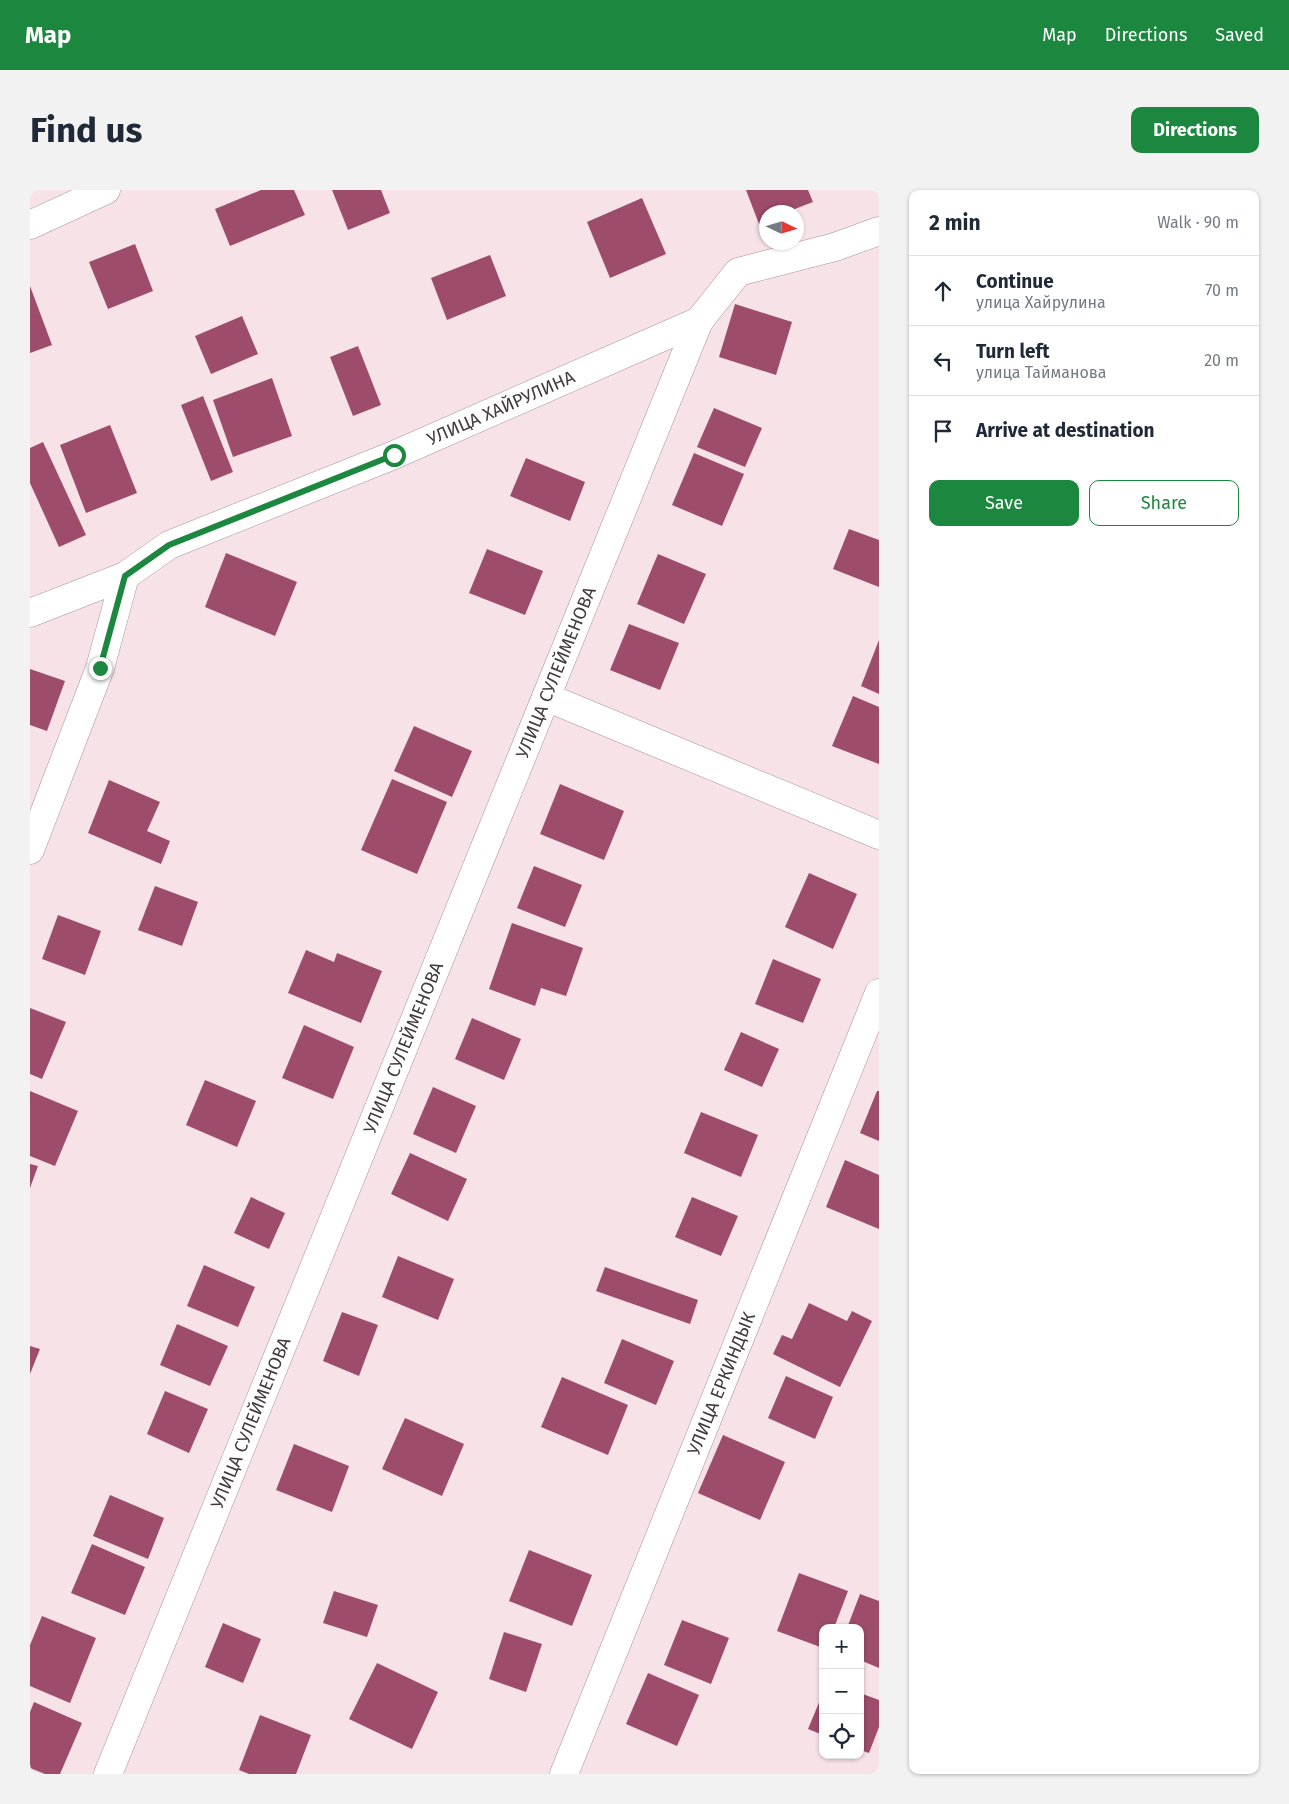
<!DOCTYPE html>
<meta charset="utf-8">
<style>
body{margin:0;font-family:"Fira Sans",sans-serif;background:#f2f2f3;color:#1f2937}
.controls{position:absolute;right:15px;bottom:15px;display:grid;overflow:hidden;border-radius:10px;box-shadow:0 1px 4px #0004}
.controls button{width:45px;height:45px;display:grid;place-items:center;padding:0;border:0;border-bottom:1px solid #e0e1e3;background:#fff;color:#1f2937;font:25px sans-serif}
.compass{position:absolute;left:729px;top:15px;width:45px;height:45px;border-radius:50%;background:#fff;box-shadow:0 1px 4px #0004;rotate:94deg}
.stop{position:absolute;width:15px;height:15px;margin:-11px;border:4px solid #1c883f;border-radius:50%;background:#fff}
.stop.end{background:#1c883f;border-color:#fff;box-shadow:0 1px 5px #0008}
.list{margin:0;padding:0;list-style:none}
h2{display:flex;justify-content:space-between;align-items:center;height:65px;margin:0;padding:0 20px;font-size:21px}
h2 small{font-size:16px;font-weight:400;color:#747a83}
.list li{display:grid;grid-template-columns:32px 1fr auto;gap:15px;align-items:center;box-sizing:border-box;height:70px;padding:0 20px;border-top:1px solid #e0e1e3}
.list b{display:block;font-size:19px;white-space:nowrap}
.list p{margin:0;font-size:16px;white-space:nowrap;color:#747a83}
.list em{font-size:16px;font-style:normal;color:#747a83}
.actions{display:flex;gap:10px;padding:15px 20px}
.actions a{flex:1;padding:11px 0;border:1px solid #1c883f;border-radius:10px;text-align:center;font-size:18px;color:#1c883f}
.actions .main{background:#1c883f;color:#fff}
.icon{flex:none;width:28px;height:28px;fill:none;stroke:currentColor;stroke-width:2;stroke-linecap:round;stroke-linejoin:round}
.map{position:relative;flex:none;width:849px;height:1584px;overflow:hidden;border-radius:10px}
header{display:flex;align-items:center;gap:30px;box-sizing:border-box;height:70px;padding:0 25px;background:#1c883f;color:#fff}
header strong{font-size:24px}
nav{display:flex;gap:28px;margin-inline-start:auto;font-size:18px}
.intro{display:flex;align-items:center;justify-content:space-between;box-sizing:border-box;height:120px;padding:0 30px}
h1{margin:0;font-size:35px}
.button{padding:12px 22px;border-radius:10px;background:#1c883f;color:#fff;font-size:18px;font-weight:700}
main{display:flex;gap:30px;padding:0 30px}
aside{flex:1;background:#fff;border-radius:10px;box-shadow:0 1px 4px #0004}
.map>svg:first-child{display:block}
.building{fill:#9d4c6b}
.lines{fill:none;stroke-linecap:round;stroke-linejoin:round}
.minor-casing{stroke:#a79399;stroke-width:29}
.minor{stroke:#fff;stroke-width:28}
.route{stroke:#1c883f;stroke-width:6}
.labels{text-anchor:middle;stroke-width:5;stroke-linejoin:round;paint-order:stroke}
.street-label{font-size:18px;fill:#433a3d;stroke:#fef2f5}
</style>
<header>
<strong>Map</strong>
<nav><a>Map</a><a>Directions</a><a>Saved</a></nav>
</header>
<div class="intro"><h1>Find us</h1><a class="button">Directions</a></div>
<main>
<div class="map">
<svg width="849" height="1584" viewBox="0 0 849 1584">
<rect width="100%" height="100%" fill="#f7e2e8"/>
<path class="building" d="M231,0H264L275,25L200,56L185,19Z
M302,0H351L360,23L318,40Z
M716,0H778L783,12L757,22H736V31L729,34Z
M612,8L636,64L580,88L557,32Z
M105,54L123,101L78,119L59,72Z
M460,65L476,106L417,130L401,88Z
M0,96L22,155L0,163Z
M705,114L762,132L746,185L689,167Z
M212,126L228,164L181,184L165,146Z
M328,156L351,215L323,226L300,167Z
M242,188L262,246L203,267L183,210Z
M173,206L203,282L181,291L151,215Z
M684,218L732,238L715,277L667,257Z
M80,235L107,303L56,323L30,255Z
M13,252L56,345L29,357L0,293V258Z
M664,263L714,284L692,336L642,315Z
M496,268L555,292L540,331L480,306Z
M819,339L849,350V397L803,379Z
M457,359L513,381L495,425L439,403Z
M196,363L267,392L245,446L175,417Z
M628,364L676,384L654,434L607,414Z
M599,434L649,453L630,500L580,480Z
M849,450V504L831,496Z
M0,479L35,491L17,541L0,535Z
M823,506L849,517V574L802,556Z
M384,536L442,561L422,607L364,581Z
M362,589L417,612L387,684L331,660Z
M79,590L130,612L117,641L140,651L131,674L58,643Z
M530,594L594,621L574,670L510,644Z
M504,676L552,695L535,737L487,718Z
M779,683L827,704L803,759L755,737Z
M125,696L168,712L152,756L108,740Z
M28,725L71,741L55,785L12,769Z
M482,733L553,758L536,806L511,798L505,816L459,799Z
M276,760L304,772L307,763L352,781L331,833L258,803Z
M743,769L791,789L773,833L725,814Z
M0,818L36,832L12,889L0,884Z
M442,828L491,849L474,890L425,869Z
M274,835L324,857L303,909L252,888Z
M711,842L749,859L732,897L694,880Z
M175,890L226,911L207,957L156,935Z
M403,897L446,916L426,963L383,944Z
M0,901L48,921L25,976L0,966Z
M847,901H849V951L830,943Z
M671,922L728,945L711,987L654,963Z
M380,963L437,989L418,1031L361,1004Z
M815,970L849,985V1039L796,1017Z
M0,974L8,976L0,998Z
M221,1007L255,1023L239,1059L204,1043Z
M662,1007L708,1026L691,1066L645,1047Z
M368,1066L424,1089L408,1130L352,1107Z
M174,1075L225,1097L208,1137L157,1116Z
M575,1077L668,1110L660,1134L566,1101Z
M779,1113L817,1131L822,1121L842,1131L810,1197L743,1164L752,1145L762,1149Z
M312,1122L348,1135L329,1186L293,1171Z
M147,1134L198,1156L180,1196L130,1175Z
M592,1149L644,1171L626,1215L574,1193Z
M0,1156L10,1159L0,1184Z
M756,1186L803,1207L785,1249L738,1228Z
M532,1187L598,1215L578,1265L511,1237Z
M135,1201L178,1219L159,1263L117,1244Z
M375,1228L434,1254L412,1306L352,1279Z
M693,1245L755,1272L730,1330L668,1303Z
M264,1254L319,1276L302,1322L246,1300Z
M80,1305L134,1328L118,1369L63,1346Z
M62,1354L115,1377L95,1425L41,1403Z
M499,1360L562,1385L542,1436L479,1411Z
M769,1383L818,1401L804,1438H793V1458L747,1441Z
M304,1401L348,1415L337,1447L293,1433Z
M830,1404L849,1411V1478L830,1470V1438H817Z
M12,1426L66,1448L40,1513L0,1496V1455Z
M652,1430L699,1448L681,1494L634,1475Z
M193,1433L231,1449L213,1493L175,1477Z
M474,1442L512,1454L496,1502L459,1489Z
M347,1473L408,1502L382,1559L319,1529Z
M618,1483L669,1505L647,1556L596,1534Z
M793,1503V1545L778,1539Z
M830,1503L849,1510V1537L839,1563L830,1560Z
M4,1512L52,1533L30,1584H15L0,1578V1522Z
M230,1525L281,1545L266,1584H219L209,1580Z"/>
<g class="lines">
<g class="minor-casing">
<g id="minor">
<path d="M0,35L76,0"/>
<path id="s1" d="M0,423L95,386L139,355L364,265L669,131L708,82L805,57L849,41"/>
<path d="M516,507L849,645"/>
<path d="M0,660L70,478L95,386"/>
<path id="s2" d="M78,1584L669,131"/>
<path id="s3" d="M534,1584L849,803"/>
</g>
</g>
<use href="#minor" class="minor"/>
</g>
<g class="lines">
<path class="route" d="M70,478L95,386L139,355L364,265"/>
</g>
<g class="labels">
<g class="street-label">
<text dy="6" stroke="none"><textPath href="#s1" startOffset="515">УЛИЦА ХАЙРУЛИНА</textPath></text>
<text dy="6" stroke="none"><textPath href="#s2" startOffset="1189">УЛИЦА СУЛЕЙМЕНОВА</textPath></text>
<text dy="6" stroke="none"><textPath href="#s2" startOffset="784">УЛИЦА СУЛЕЙМЕНОВА</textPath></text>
<text dy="6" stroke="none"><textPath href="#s3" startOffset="421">УЛИЦА ЕРКИНДЫК</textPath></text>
<text dy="6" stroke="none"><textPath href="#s2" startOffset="379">УЛИЦА СУЛЕЙМЕНОВА</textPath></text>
</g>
</g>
</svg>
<div class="controls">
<button>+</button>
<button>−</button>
<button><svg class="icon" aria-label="locate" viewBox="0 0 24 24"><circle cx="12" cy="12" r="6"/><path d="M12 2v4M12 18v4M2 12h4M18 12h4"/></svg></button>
</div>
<svg class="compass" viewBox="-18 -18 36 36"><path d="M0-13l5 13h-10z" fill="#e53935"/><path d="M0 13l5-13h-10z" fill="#747a83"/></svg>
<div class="stop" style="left:364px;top:265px"></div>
<div class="stop end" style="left:70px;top:478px"></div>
</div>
<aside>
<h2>2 min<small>Walk · 90 m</small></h2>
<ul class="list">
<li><svg class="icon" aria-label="ahead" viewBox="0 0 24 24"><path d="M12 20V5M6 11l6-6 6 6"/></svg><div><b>Continue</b><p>улица Хайрулина</p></div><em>70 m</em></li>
<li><svg class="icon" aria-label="left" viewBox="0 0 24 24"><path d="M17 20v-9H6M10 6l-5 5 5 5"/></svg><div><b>Turn left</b><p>улица Тайманова</p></div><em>20 m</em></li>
<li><svg class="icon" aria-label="arrive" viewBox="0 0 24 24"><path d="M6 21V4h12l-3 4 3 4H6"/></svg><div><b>Arrive at destination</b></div></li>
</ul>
<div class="actions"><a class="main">Save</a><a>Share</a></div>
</aside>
</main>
